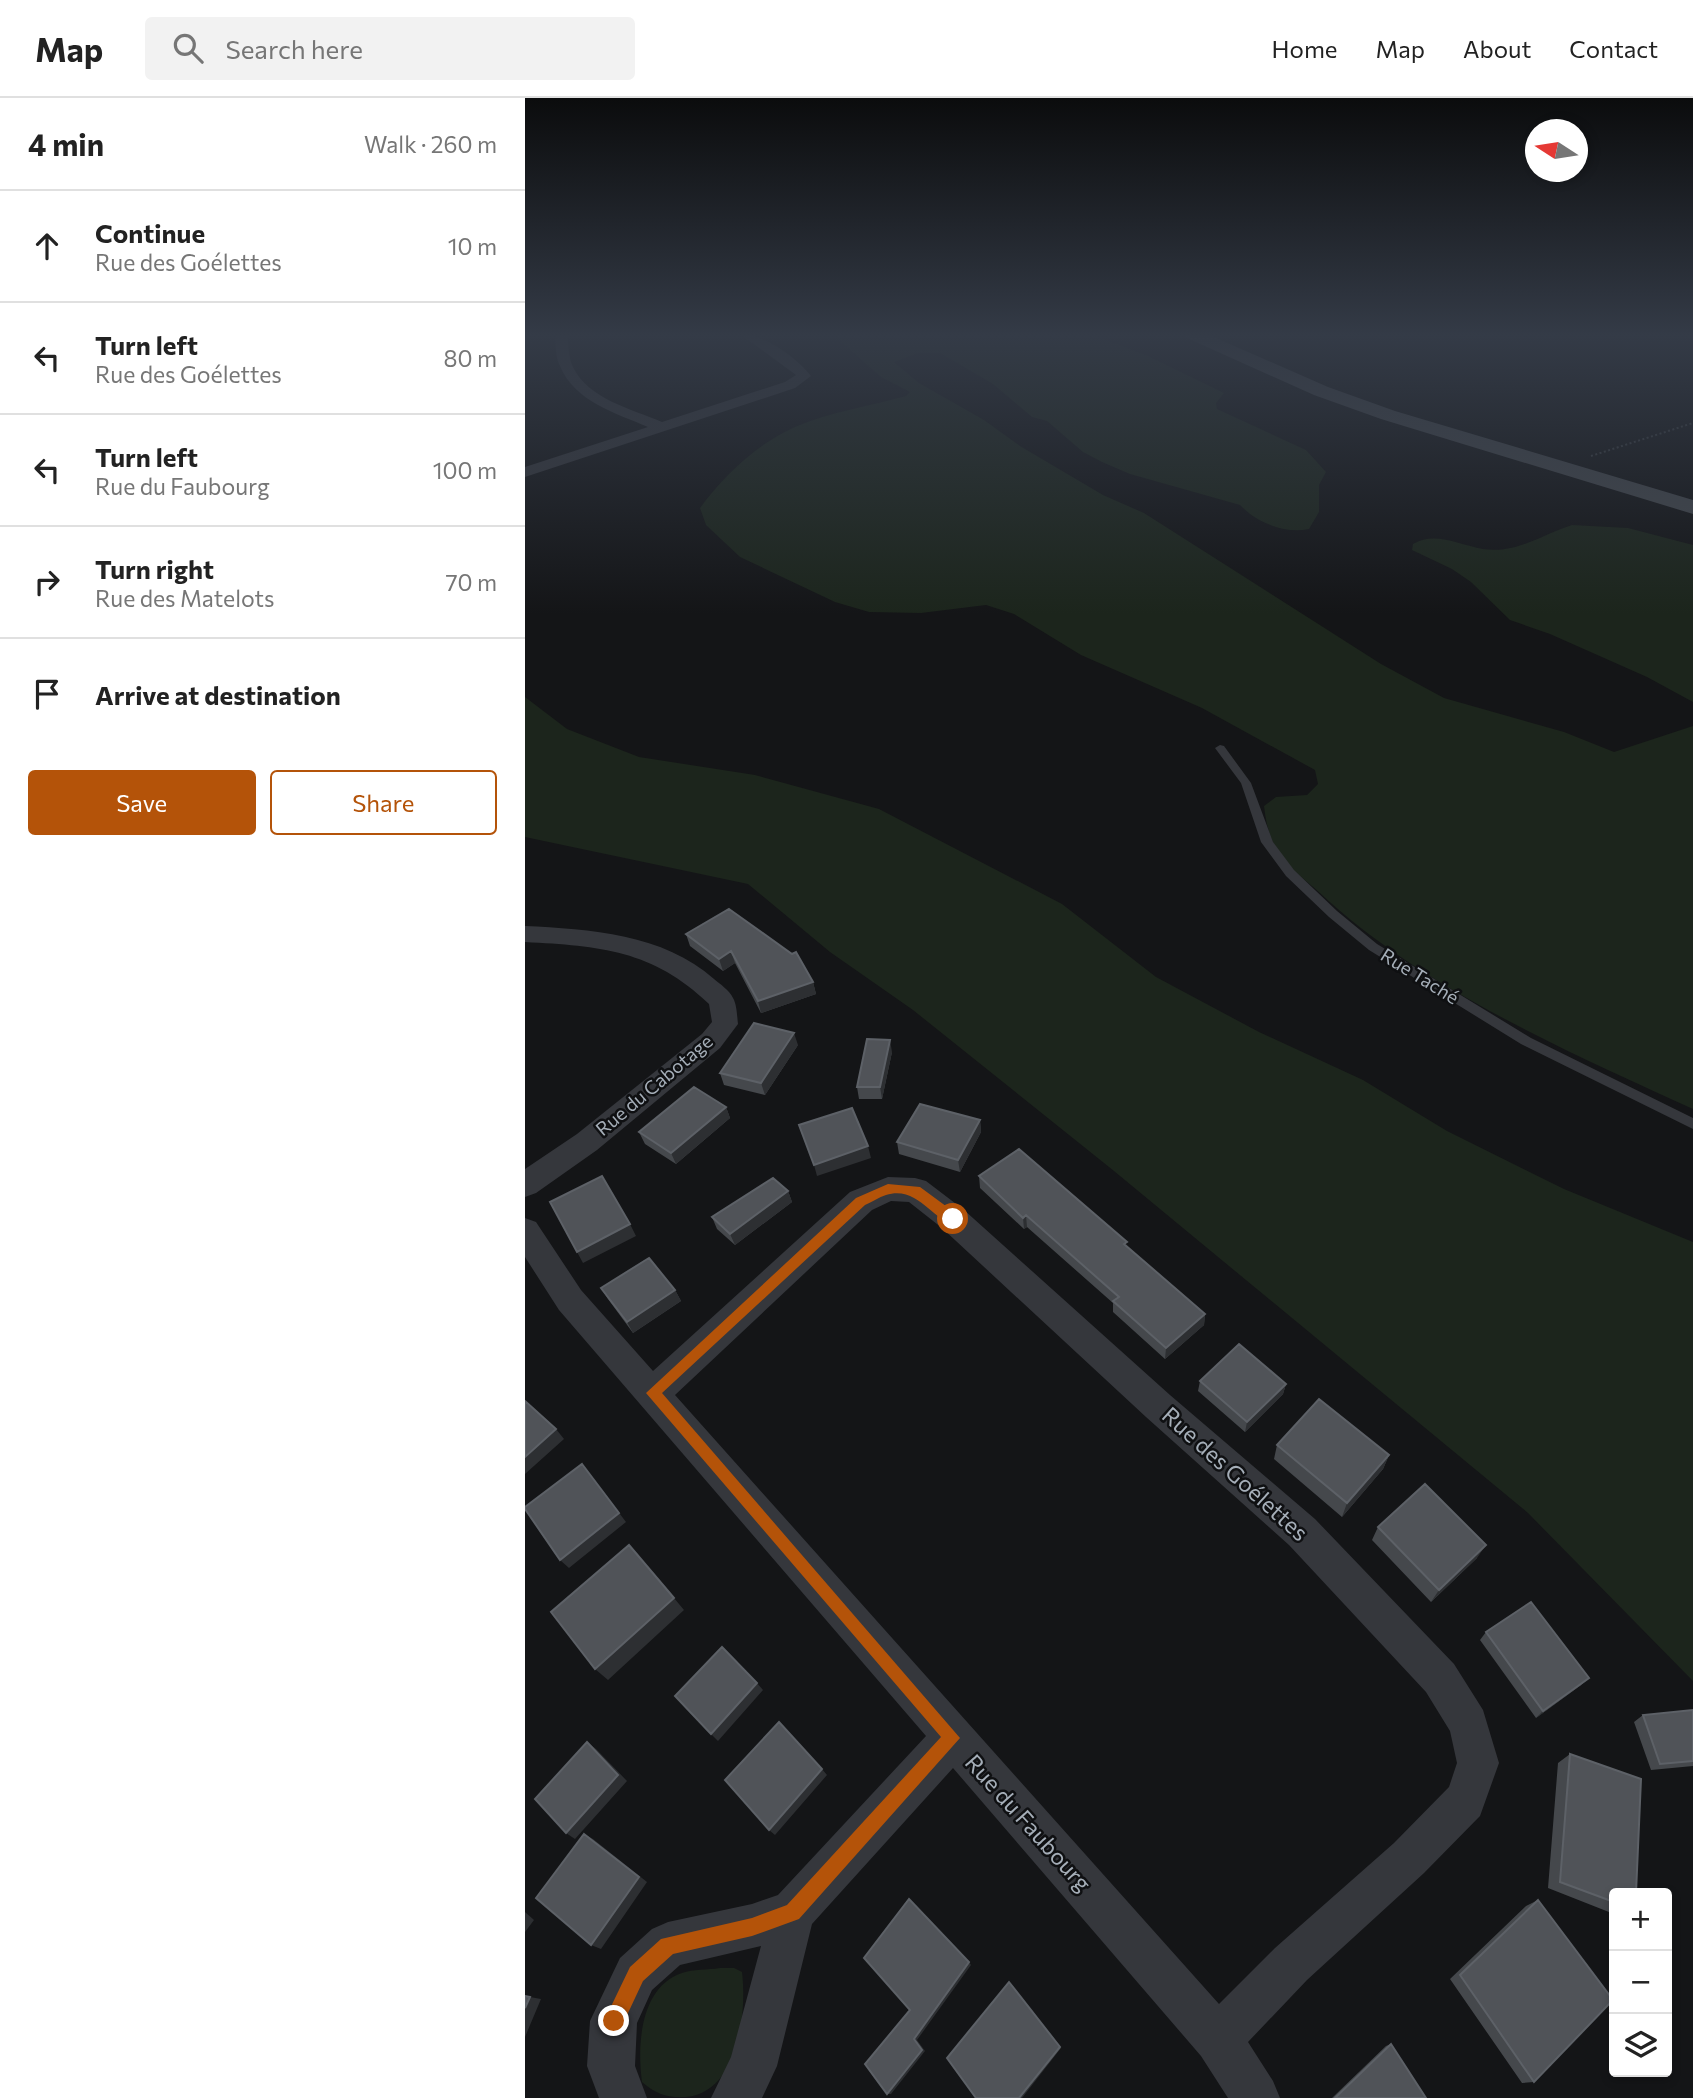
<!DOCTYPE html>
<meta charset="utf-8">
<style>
body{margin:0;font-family:Commissioner,sans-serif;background:#f2f2f2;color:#222}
.controls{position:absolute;right:21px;bottom:21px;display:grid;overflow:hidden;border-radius:7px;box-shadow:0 4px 10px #0003}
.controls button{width:63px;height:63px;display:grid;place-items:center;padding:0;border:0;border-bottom:2px solid #e0e0e0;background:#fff;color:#222;font:35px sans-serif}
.compass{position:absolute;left:1000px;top:21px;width:63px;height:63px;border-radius:50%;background:#fff;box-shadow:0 4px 10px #0003;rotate:282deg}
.stop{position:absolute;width:21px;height:21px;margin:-16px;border:5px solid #b45309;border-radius:50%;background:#fff}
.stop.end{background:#b45309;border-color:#fff;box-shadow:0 2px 7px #0008}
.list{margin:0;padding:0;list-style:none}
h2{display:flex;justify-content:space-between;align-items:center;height:91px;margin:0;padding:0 28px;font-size:30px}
h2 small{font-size:23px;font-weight:400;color:#767676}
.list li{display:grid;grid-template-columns:46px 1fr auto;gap:21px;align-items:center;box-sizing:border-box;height:112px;padding:0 28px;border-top:2px solid #e0e0e0}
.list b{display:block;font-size:26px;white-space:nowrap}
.list p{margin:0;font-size:23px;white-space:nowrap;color:#767676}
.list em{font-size:23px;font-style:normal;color:#767676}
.actions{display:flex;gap:14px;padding:21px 28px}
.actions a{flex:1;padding:16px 0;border:2px solid #b45309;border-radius:7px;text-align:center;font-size:24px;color:#b45309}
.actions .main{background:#b45309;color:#fff}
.icon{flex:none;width:38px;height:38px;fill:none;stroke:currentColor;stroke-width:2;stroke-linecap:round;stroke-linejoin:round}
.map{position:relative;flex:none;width:1168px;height:2000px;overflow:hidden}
header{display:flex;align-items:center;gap:42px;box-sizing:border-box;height:98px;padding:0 35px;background:#fff;border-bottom:2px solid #e0e0e0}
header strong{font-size:33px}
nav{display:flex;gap:38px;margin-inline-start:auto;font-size:24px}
.search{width:490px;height:63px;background:#f2f2f2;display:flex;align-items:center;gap:18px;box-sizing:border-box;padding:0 24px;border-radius:7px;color:#767676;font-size:26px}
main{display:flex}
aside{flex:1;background:#fff}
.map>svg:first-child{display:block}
.green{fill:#1c251c}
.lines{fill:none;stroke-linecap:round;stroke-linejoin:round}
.path{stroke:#3b3f43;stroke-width:2;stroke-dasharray:2 2.5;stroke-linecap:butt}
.service{fill:#35373c;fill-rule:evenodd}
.minor{fill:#35373c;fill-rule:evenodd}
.secondary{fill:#43474c;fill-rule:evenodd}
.wall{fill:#45484c}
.shaded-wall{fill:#2d2f32}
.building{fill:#505358;stroke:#5d6167;stroke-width:2}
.route{fill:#b45309}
.labels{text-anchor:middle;stroke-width:5;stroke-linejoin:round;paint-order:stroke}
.street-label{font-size:19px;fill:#a5aeb8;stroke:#0f1012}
.near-street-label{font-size:23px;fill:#a5aeb8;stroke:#0f1012}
</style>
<header>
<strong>Map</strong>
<div class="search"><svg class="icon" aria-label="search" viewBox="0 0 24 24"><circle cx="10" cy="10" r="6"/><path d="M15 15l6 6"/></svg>Search here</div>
<nav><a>Home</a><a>Map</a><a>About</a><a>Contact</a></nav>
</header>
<main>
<aside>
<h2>4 min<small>Walk · 260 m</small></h2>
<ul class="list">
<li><svg class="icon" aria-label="ahead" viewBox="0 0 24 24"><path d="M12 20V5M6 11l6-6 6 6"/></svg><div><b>Continue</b><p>Rue des Goélettes</p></div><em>10 m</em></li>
<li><svg class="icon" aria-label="left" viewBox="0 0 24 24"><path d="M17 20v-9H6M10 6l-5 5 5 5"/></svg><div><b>Turn left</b><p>Rue des Goélettes</p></div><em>80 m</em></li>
<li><svg class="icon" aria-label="left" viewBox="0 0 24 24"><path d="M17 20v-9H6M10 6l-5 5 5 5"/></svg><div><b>Turn left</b><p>Rue du Faubourg</p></div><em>100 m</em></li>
<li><svg class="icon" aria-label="right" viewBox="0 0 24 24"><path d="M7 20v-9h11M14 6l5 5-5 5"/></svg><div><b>Turn right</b><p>Rue des Matelots</p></div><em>70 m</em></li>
<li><svg class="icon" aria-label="arrive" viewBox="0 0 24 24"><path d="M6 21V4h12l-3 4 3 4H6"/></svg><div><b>Arrive at destination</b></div></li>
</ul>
<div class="actions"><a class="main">Save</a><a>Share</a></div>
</aside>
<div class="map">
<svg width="1168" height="2000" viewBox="0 0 1168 2000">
<rect width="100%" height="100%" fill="#141517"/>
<path class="green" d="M307,236H566L623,258L699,295L691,305L692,311L781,352L801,374L794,387V414L784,431C760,436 732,425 715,407L605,376L577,364L558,354L522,323L507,319L468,286L415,255H393L369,264L394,285L459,322L495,348L578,397L619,415L856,566L919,600L1039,634L1089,654L1168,628V1011C1043,954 895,889 795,795C782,783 766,772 756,758C745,743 741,726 739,708L751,699L782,697L793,686L790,672L677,610L556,557L489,516L461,507L396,515L344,514L310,504L215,459L181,427L175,410C198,378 233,345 270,329C304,314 345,308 381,298L385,294L356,279Z
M1047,427L1103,430L1168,447V604L1122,579L1025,536L985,522L946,484L927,471L887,452L888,446C910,433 934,447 958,451C991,456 1016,437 1047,427Z
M0,599L42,631L114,659L230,677L354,711L537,806L631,879L734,934L838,982L922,1033L1039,1091L1168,1144V1583L1003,1415L589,1073L388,912L305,854L223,786L0,739Z
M195,1870H209L217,1874C222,1915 214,1994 161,1999C142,2000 131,1996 117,1984C112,1947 115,1889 157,1875C168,1871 183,1872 195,1870Z"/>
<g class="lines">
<path class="path" d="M1066,358L1168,325"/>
<path class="service" d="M695,647L699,648L726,685L748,744L769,772L812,813L852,846L1006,940L1168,1020V1031L996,946L844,852L804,819L761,778L736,744L716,685L690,650Z"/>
<path class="minor" d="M30,236H42C44,247 43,259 48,269C63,301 107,311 137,324L260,284L271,277L215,236C239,236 271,259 286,278L270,290L0,379V369L123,329C91,315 50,304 35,268C30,259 31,247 30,236Z
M0,828C64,831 139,836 189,881C195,886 204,892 208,900C212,907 212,918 213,926L195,950L72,1052L11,1095L0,1099V1071L52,1036L177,936L187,924L184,906C128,852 75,848 0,844Z
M363,1079L390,1080L401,1083L439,1112L645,1297L790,1421L929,1566L958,1612L974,1665L955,1718L899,1775L782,1882L723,1944L748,1983L755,2000H703L676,1958L428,1670L287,1826L252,1968L237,2000H186L206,1959L236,1848L155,1867L127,1892L112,1925L110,1968L122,2000H74L62,1968L65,1923L95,1860L127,1831L143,1824L227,1806L253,1797L401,1638L34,1212L0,1159V1120L11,1124L56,1192L128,1273L325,1094ZM366,1103L384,1104L417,1130L621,1319L764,1447L901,1594L925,1633L932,1665L924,1689L869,1745L750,1850L694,1906L150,1297L347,1112Z"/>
<path class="secondary" d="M660,236H682L803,289L870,313L1168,402V416L856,321L789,297L662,240Z"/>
</g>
<path class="wall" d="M161,836L288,884L291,896L236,915L210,865L198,873L165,848Z
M273,947L240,997L199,987L195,975Z
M367,954L357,1001H334L332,989Z
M201,1009L205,1020L151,1066L120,1046L114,1034Z
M455,1022L456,1034L435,1074L374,1056L372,1044Z
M454,1078L602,1149L680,1216L679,1227L640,1261L588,1214V1205L502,1129L499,1131L455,1090Z
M263,1093L267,1104L210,1147L192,1131L187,1119Z
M76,1190L150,1192L156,1203L108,1235L83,1201Z
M675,1283L761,1286L758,1296L720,1334L673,1293Z
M752,1347L864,1357L858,1371L817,1419L749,1361Z
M853,1429L952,1460L906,1504L847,1442Z
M961,1534L1056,1587L1011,1620L955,1542Z
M1168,1612V1668L1126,1672L1109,1624L1118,1617Z
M1045,1656L1089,1795V1816L1023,1790L1033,1665Z
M1013,1802L1009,1984L997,1985L925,1881L1001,1808Z
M866,1946L901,2000H807L861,1948Z"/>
<path class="shaded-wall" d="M206,853L210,865L198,873L194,861Z
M288,884L291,896L236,915L233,903Z
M269,935L273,947L240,997L236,985Z
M365,942L367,954L357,1001L355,989Z
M201,1009L205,1020L151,1066L146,1055Z
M455,1022L456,1034L435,1074L433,1062Z
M343,1048L346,1060L292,1078L289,1067Z
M263,1093L267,1104L210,1147L205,1136Z
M501,1117L502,1129L499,1131L498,1120Z
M105,1126L111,1138L58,1165L52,1154Z
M150,1192L156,1203L108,1235L102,1224Z
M680,1216L679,1227L640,1261L641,1250Z
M761,1286L758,1296L720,1334L722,1324Z
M31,1331L39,1341L0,1376V1359Z
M864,1357L858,1371L817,1419L822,1405Z
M57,1366L101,1424L44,1470L35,1462Z
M961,1447L952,1460L906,1504L914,1492Z
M149,1500L159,1512L83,1582L70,1571Z
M1064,1580L1056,1587L1011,1620L1018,1613Z
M232,1585L238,1592L193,1643L186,1636Z
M62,1644L71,1651L102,1683L50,1741L41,1735Z
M297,1671L302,1677L250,1737L244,1732Z
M59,1736L68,1741L122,1784L76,1851L66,1847Z
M0,1814L9,1822L0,1834Z
M444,1864L446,1867L392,1942L400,1953L366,1996H362L389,1941Z
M5,1899L16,1901L0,1939V1910Z
M535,1949L536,1950L497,2000H494Z"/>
<path class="building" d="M204,811L267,856L271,854L288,884L233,903L206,853L194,861L161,836Z
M229,925L269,935L236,985L195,975Z
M342,941L365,942L355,989H332Z
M169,989L201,1009L146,1055L114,1034Z
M395,1006L455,1022L433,1062L372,1044Z
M327,1010L343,1048L289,1067L274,1027Z
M494,1051L602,1144L599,1146L680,1216L641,1250L588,1203L594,1199L501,1117L498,1120L454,1078Z
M77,1078L105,1126L52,1154L25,1104Z
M248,1080L263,1093L205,1136L187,1119Z
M124,1160L150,1192L102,1224L76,1190Z
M714,1246L761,1286L722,1324L675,1283Z
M794,1301L864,1357L822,1405L752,1347Z
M0,1303L31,1331L0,1359Z
M57,1366L94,1415L35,1462L0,1411V1409Z
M900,1386L961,1447L914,1492L853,1429Z
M104,1447L149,1500L70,1571L26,1514Z
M1006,1504L1064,1580L1018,1613L961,1534Z
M197,1549L232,1585L186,1636L150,1598Z
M1168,1612V1663L1135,1666L1118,1617Z
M254,1624L297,1671L244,1732L200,1682Z
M62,1644L93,1677L41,1735L10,1701Z
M1045,1656L1116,1681L1111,1795H1089V1804L1035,1784Z
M59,1736L114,1779L66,1847L11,1800Z
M384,1801L444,1864L389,1941L397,1952L362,1996L340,1966L385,1912L339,1860Z
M1013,1802L1088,1902L1009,1984L935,1877Z
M484,1884L535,1949L494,2000H451L422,1960Z
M0,1898L5,1899L0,1910Z
M866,1946L901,2000H810Z"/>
<linearGradient id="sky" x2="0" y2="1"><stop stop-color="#0b0c0d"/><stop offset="0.46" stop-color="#343b47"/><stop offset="1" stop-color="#343b47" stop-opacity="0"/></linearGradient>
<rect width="1168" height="516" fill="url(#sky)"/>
<path class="route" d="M363,1086L395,1089L433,1117V1125C410,1129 395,1086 361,1097C354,1099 347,1104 340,1107L137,1295L435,1640L274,1821L227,1838L148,1856L118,1883L96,1930L89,1932L82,1930L79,1923L105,1869L136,1841L227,1820L262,1807L416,1639L121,1295L331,1100Z"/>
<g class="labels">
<g class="street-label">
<text transform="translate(895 878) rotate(32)" y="7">Rue Taché</text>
<text transform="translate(129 987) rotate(-40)" y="7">Rue du Cabotage</text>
</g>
<g class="near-street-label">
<text transform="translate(710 1376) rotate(42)" y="8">Rue des Goélettes</text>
<text transform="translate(503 1725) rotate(48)" y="8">Rue du Faubourg</text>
</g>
</g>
</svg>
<div class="controls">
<button>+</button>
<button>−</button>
<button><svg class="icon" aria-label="layers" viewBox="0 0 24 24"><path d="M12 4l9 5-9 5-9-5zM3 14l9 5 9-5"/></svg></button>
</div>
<svg class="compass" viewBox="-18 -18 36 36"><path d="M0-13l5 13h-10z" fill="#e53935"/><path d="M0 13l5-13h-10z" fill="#767676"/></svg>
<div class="stop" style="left:428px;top:1121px"></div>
<div class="stop end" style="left:89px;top:1923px"></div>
</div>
</main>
